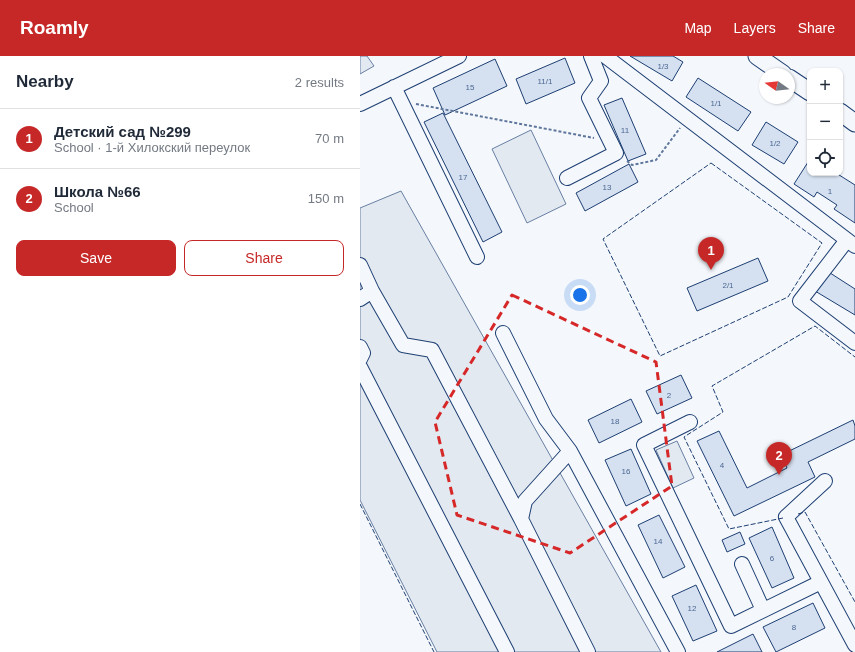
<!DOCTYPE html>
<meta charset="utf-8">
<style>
body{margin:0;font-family:Helvetica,sans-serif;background:#f6f6f7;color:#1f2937}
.controls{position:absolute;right:12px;top:12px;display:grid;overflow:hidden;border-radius:8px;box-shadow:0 1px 3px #0004}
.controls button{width:36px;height:36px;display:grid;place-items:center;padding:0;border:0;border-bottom:1px solid #e0e1e3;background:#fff;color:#1f2937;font:20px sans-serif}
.compass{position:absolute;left:399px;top:12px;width:36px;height:36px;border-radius:50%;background:#fff;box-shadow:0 1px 3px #0004;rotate:284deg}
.you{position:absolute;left:220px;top:239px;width:14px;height:14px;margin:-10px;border:3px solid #fff;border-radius:50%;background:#1a73e8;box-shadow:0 0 0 6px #1a73e833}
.badge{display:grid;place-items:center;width:26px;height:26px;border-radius:50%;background:#c62828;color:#fff;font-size:13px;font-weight:700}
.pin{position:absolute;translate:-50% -33px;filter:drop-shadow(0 1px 2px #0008)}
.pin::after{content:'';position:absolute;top:21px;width:14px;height:12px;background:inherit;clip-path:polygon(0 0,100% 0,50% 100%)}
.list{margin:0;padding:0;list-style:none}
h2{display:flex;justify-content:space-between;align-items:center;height:52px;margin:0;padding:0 16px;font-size:17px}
h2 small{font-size:13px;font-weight:400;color:#747a83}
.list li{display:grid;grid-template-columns:26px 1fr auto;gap:12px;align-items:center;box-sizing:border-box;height:60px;padding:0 16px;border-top:1px solid #e0e1e3}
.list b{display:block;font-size:15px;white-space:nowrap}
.list p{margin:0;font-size:13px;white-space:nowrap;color:#747a83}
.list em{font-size:13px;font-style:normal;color:#747a83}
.actions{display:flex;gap:8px;padding:12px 16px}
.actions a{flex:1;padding:9px 0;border:1px solid #c62828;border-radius:8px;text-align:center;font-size:14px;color:#c62828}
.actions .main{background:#c62828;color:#fff}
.icon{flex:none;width:22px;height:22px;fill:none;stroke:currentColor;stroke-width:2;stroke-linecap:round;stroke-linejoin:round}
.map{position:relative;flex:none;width:495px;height:596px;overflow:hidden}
header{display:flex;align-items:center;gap:24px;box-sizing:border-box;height:56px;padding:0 20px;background:#c62828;color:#fff}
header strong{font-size:19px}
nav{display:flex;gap:22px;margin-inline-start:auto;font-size:14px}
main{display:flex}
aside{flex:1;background:#fff}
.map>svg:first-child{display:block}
.green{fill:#e3e9f0;stroke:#687fa3}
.building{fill:#d5e0f0;stroke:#1d3f73}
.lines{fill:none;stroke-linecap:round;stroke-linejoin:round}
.minor-casing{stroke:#1d3f73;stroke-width:16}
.major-casing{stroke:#1d3f73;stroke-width:19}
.path{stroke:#5e769c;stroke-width:2;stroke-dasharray:3 2;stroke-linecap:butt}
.minor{stroke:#f4f7fb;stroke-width:14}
.major{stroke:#f4f7fb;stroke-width:17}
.fence{stroke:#1d3f73;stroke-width:1;stroke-dasharray:5 2;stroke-linecap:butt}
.marked{fill:none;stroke:#d62828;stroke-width:3;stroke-dasharray:8 5;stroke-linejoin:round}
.labels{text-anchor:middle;stroke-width:3;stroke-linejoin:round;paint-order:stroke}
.number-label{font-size:8px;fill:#4b6792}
</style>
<header>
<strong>Roamly</strong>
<nav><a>Map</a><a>Layers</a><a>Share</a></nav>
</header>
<main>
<aside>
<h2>Nearby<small>2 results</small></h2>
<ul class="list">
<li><span class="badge">1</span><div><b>Детский сад №299</b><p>School · 1-й Хилокский переулок</p></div><em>70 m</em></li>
<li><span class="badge">2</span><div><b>Школа №66</b><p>School</p></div><em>150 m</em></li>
</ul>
<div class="actions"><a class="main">Save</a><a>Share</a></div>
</aside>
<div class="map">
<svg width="495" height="596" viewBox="0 0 495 596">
<rect width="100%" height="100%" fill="#f4f7fb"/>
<path class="green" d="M0,0H7L14,10L0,18Z
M171,74L206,148L167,167L132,93Z
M41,135L301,596H77L0,444V152Z
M317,385L334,422L313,432L296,394Z"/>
<path class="building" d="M270,0H313L323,6L312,25Z
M205,2L215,27L166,48L156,23Z
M135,3L147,30L85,59L73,32Z
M338,22L391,56L378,75L326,41Z
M262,42L286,98L268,105L244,49Z
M83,57L142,176L123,186L64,66Z
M406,66L438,86L424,108L392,89Z
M450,103V117H476L495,129V167L474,153L477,149L457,136L454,141L434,128Z
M269,108L278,126L225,155L216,137Z
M398,202L408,225L337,255L327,232Z
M467,215L495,233V259L455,235Z
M321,319L332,342L297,358L286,335Z
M271,343L282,366L239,387L228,364Z
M493,364L495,370V383L448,406L455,421L374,460L337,385L359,375L387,432L427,412L421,399Z
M271,393L291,438L266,450L245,404Z
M299,459L325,511L303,522L278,469Z
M412,471L434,522L412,532L389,482Z
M380,476L385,488L367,496L362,484Z
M336,529L357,575L333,585L312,540Z
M453,547L465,572L416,596L403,571Z
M393,578L402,596H357Z"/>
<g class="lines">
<g class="minor-casing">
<path id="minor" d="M245,0L495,190
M34,31L117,201
M0,48L99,0
M207,122L256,97L229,42L241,25L231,0
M487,184L440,245L495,287
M0,209L12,235L43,289L72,294L161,463
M0,243L12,235
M143,277L186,363L210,395L318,596
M0,291L3,297L0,303
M0,311L147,596
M330,366L284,389L371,570L461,526
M210,395L165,445L161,463L228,596
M465,425L426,461L495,589
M382,508L403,554"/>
</g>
<g class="major-casing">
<path id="major" d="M397,0L423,18
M429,22L450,36
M480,56L495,67"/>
</g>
<path class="path" d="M56,48L234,82
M267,105L272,109L296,104L320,72"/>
<use href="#minor" class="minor"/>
<use href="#major" class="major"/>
<path class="fence" d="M351,107L462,187L428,241L300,300L243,183Z
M0,448L74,596
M438,458L445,456L495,546
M423,462L369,473L324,381L363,356L352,330L455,270L495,301"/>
</g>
<path class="marked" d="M152,239L296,306L312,430L210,497L97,459L75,366Z"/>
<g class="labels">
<g class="number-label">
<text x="303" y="13">1/3</text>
<text x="185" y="28">11/1</text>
<text x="110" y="34">15</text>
<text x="356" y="50">1/1</text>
<text x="265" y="77">11</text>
<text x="415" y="90">1/2</text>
<text x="103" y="124">17</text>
<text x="247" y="134">13</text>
<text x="470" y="138">1</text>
<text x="368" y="232">2/1</text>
<text x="309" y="342">2</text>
<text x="255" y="368">18</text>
<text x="362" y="412">4</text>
<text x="266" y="418">16</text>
<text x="298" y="488">14</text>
<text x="412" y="505">6</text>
<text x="332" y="555">12</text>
<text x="434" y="574">8</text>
</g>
</g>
</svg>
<div class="controls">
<button>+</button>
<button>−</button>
<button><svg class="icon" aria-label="locate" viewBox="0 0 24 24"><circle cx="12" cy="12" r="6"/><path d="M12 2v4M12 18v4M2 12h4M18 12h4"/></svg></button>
</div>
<svg class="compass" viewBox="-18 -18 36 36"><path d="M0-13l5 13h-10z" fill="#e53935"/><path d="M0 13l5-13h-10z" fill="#747a83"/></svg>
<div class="you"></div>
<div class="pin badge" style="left:351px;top:214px">1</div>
<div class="pin badge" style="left:419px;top:419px">2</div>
</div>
</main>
